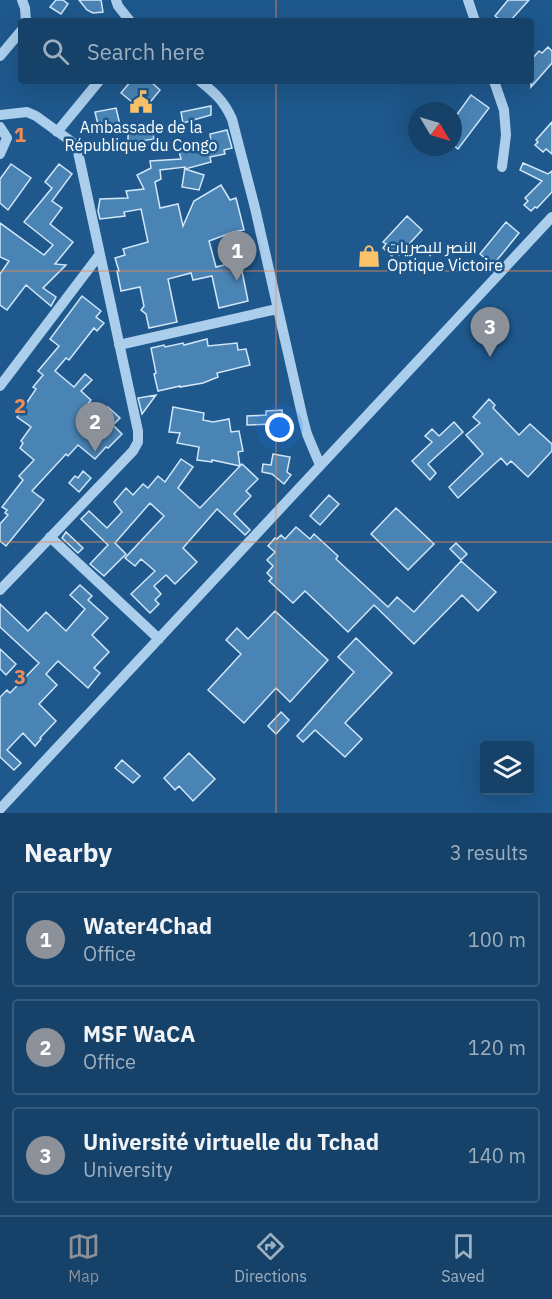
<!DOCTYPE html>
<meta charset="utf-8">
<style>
body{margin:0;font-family:"IBM Plex Sans",Cairo,sans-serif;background:#1f496f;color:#f1f3f6}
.controls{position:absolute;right:18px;bottom:18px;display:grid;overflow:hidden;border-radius:6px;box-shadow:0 6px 24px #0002}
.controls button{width:54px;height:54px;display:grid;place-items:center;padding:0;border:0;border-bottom:2px solid #355b7d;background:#164269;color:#f1f3f6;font:30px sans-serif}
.compass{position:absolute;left:408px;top:102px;width:54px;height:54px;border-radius:50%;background:#164269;box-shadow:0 6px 24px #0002;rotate:128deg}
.you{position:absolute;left:280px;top:428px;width:21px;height:21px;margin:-15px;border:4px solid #fff;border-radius:50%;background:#1a73e8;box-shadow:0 0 0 9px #1a73e833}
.badge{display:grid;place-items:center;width:39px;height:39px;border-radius:50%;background:#8c9099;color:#fff;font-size:20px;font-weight:700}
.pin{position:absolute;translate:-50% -50px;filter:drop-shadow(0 2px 3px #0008)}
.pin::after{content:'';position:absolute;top:32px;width:21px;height:18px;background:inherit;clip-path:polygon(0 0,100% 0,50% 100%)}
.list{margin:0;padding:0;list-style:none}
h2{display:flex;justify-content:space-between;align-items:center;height:78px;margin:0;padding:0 24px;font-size:26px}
h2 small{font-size:20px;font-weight:400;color:#9eb0c0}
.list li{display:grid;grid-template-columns:39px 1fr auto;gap:18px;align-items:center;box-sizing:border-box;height:96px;margin:0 12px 12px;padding:0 12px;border:2px solid #355b7d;border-radius:6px}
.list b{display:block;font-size:22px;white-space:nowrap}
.list p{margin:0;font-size:20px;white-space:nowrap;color:#9eb0c0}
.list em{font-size:20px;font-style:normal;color:#9eb0c0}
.icon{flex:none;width:33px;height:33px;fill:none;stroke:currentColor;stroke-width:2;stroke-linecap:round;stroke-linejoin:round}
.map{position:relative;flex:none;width:552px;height:813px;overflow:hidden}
.search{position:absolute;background:#164269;box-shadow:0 6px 24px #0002;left:18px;right:18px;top:18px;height:66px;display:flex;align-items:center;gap:15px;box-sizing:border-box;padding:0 21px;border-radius:6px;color:#9eb0c0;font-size:22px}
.sheet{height:402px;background:#164269}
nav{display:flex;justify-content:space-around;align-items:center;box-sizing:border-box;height:84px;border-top:2px solid #355b7d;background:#164269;font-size:16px;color:#9eb0c0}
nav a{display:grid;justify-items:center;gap:3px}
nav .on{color:#8c9099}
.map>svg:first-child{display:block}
.building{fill:#4a84b5;stroke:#d0e6f9;stroke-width:1.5}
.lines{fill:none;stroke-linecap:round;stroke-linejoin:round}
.minor{stroke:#aaceec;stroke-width:10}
.grid{fill:none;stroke:#ef8b55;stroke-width:1.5;stroke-opacity:0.55}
.labels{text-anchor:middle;stroke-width:5;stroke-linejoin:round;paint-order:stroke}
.poi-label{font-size:16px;fill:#fff;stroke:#1e588c}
.grid-label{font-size:20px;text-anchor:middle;font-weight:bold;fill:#ef8b55;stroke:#1e588c;stroke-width:5;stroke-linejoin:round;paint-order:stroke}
</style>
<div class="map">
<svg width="552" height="813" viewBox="0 0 552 813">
<rect width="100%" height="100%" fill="#1e588c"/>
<path class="building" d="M56,0H63L68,4L61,14L50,7Z
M79,0H101L103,12L93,13L87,10Z
M508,0H529L510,21H501L495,16Z
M548,47L552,51V63L531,87V60L539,51L542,53Z
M131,81H150L160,90L143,111L121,93Z
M471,95L489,108L458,149L453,145V120Z
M211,106V115L183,123L181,112Z
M116,108L121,129L100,133L95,112Z
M552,122V154L546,149L543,152L535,145L538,142L536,140Z
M152,128L154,139L128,143V132Z
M227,130L232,148L224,150L225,154L210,157L211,162L185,169L204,175L199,190L182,187L185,167L160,170L161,179L155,182L160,208L178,204L183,226L194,201L221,185L230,200L236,198L244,230L233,232L209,241L216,267L240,261L248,301L219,308L212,276L193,280L191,273L168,279L177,322L149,328L146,314L141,310L144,306L140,287L121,291L117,271H119L115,258L125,255L123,249L148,242L141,209L124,212L125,216L100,219L98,211L100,199L128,198L126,191L144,189L137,175L151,168L150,161L181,159L179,151L211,142L210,134Z
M523,163L548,174L552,171V192L537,208L535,207L531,211L524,205L528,201L525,198L542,181L520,170Z
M11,164L31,178L8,210L0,203V179Z
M59,164L72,174L52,201L62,208L50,224L73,242L55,264L66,265L43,288L56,297L51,306L26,285L7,310L0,305V274L9,261L0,257V223L44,255L53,245L24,222L52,188L45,182Z
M407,216L422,230L399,255L395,252L392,256L383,248L386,244L383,242Z
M506,222L519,233L493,265L480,254Z
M82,296L101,311L96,317L104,323L97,331L94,328L69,360L66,358L55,371L74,387L85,374L92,380L81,391L91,400L88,404L99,415L108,407L120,418L113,425L122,434L108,448L106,447L95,459L78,445L68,456L66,454L32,491L44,500L6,546L0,541V524L8,515L5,513L7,510L2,507L23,480L19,476L34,460L20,448L23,443L21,441L31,427L17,417L36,389L33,387L43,375L38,371L59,346L50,339Z
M207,339L208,346L237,343L238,350L246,349L250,365L217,373L218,377L203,383L180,387V386L158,391L154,374L156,373L151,348L164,345L165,347L183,343L184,345Z
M156,395L142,414L138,398Z
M489,399L495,405L493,408L519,435L530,424L552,444V451L528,477L511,461L507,465L501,458L458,498L449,487L483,454L466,435L480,423L473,417Z
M173,407L204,413L203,420L213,422L229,419L231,432L239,431L243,451L238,452L240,466L242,464L258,479L246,491L251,496L234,514L250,530L245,535L217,509L183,548L197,562L175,584L166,575L154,586L161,594L155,600L159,604L150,613L131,594L155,571L141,559L135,566L125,558L164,516L150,503L115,543L126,554L104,576L90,564L108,545L81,519L89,511L107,528L122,512L114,502L126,488L133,495L143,484L148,488L158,476L165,482L181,459L193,467L178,488L200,508L240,466L212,460V462L197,460L199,447L177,443L180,433L169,432Z
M282,410L283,421L272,422V424L247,425V416L266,415V411Z
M454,422L463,432L428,464L436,473L430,480L412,461L432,442L425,436L432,429L439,436Z
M273,454L290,457L287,472L291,475L284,484L272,474L262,472L263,464L271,465Z
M83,471L91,478L79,492L69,483L75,476L78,478Z
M329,495L339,504L320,525L310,516Z
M396,508L434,544L408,570L371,534Z
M296,527L310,539L314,534L338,556L336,559L388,607L397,597L414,612L461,561L496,592L478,611L462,595L414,644L374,605L348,632L305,591L293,603L269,581L272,578L267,573L273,566L267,560L275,552L268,546L275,538L277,539L281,535L285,539Z
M66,532L83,548L78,553L62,538Z
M456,543L467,554L461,560L450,549Z
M80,585L92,596L88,600L108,618L92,635L109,652L94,668L100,673L88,688L58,661L46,674L57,685L39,704L56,721L40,738L41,739L35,746L23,733L7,750L21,763L14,770L0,757V697L7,690L10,693L39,663L0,627V604L28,631L46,612L66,631L85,609L70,595Z
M275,611L328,660L290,702L276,688L244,723L208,690L241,654L226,640L237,628L248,639Z
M356,638L392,673L345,723L362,739L345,757L315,730L303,742L297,736L354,672L338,657Z
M0,649L16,664L6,675L0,669Z
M281,712L289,720L276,734L268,726Z
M189,753L215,779L193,801L179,786L175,790L164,778Z
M122,760L140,776L133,783L115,768Z"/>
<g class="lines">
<path class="minor" d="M22,0L25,8L26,21
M116,0L118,6L130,21
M468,0L475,21
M0,56L21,31
M200,81C215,93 224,101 232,119L255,208L303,419L307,434L320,465
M494,81L504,110L506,135L502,167
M0,115L27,112L36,116L72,142L78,152L138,431V442L133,451L0,590
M0,127L7,138L0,154
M57,132L99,81
M119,345L277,309
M0,386L100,254
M50,537L159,639
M0,809L552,217"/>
</g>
<path class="grid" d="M276,0V21M276,81V813M0,271H552M0,542H552"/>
<defs>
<g id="civic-bare" transform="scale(1.8)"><path d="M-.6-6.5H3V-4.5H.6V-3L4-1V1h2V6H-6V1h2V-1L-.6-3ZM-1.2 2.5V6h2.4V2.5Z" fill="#fbc46a" stroke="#1e588c" stroke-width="2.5" paint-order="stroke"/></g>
<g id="shop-bare" transform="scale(1.8)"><path d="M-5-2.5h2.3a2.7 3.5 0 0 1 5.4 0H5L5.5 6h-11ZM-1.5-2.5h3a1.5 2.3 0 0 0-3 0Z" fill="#fbc46a" stroke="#1e588c" stroke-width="2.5" paint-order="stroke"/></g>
</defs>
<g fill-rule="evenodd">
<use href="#civic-bare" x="141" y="102"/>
<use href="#shop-bare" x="369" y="256"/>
</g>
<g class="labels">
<g class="poi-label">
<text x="141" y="133">Ambassade de la<tspan x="141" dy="18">République du Congo</tspan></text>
<text x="387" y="253" text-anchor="start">النصر للبصريات<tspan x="387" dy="18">Optique Victoire</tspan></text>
</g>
</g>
<g class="grid-label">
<text x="20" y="142">1</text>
<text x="20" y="413">2</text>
<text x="20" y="684">3</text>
</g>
</svg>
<div class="controls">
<button><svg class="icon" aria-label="layers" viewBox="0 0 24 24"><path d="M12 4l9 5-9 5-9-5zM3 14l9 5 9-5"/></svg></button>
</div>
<svg class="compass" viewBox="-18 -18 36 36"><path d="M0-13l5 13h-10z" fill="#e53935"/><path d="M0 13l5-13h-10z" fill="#9eb0c0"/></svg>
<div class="you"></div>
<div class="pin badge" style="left:237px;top:281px">1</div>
<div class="pin badge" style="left:95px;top:452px">2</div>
<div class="pin badge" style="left:490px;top:357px">3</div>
<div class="search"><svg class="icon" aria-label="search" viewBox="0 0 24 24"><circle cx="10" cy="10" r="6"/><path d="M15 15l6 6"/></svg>Search here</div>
</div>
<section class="sheet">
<h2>Nearby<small>3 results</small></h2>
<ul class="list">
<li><span class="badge">1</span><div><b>Water4Chad</b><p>Office</p></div><em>100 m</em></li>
<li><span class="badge">2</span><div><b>MSF WaCA</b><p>Office</p></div><em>120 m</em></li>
<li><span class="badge">3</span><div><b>Université virtuelle du Tchad</b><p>University</p></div><em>140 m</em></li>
</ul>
</section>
<nav>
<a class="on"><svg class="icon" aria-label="map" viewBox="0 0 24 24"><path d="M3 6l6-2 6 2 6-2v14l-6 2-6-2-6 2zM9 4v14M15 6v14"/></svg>Map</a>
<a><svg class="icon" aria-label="directions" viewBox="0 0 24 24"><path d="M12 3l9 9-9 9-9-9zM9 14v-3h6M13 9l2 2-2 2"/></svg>Directions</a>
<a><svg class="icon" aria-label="saved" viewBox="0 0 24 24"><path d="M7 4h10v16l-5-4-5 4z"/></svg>Saved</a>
</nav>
